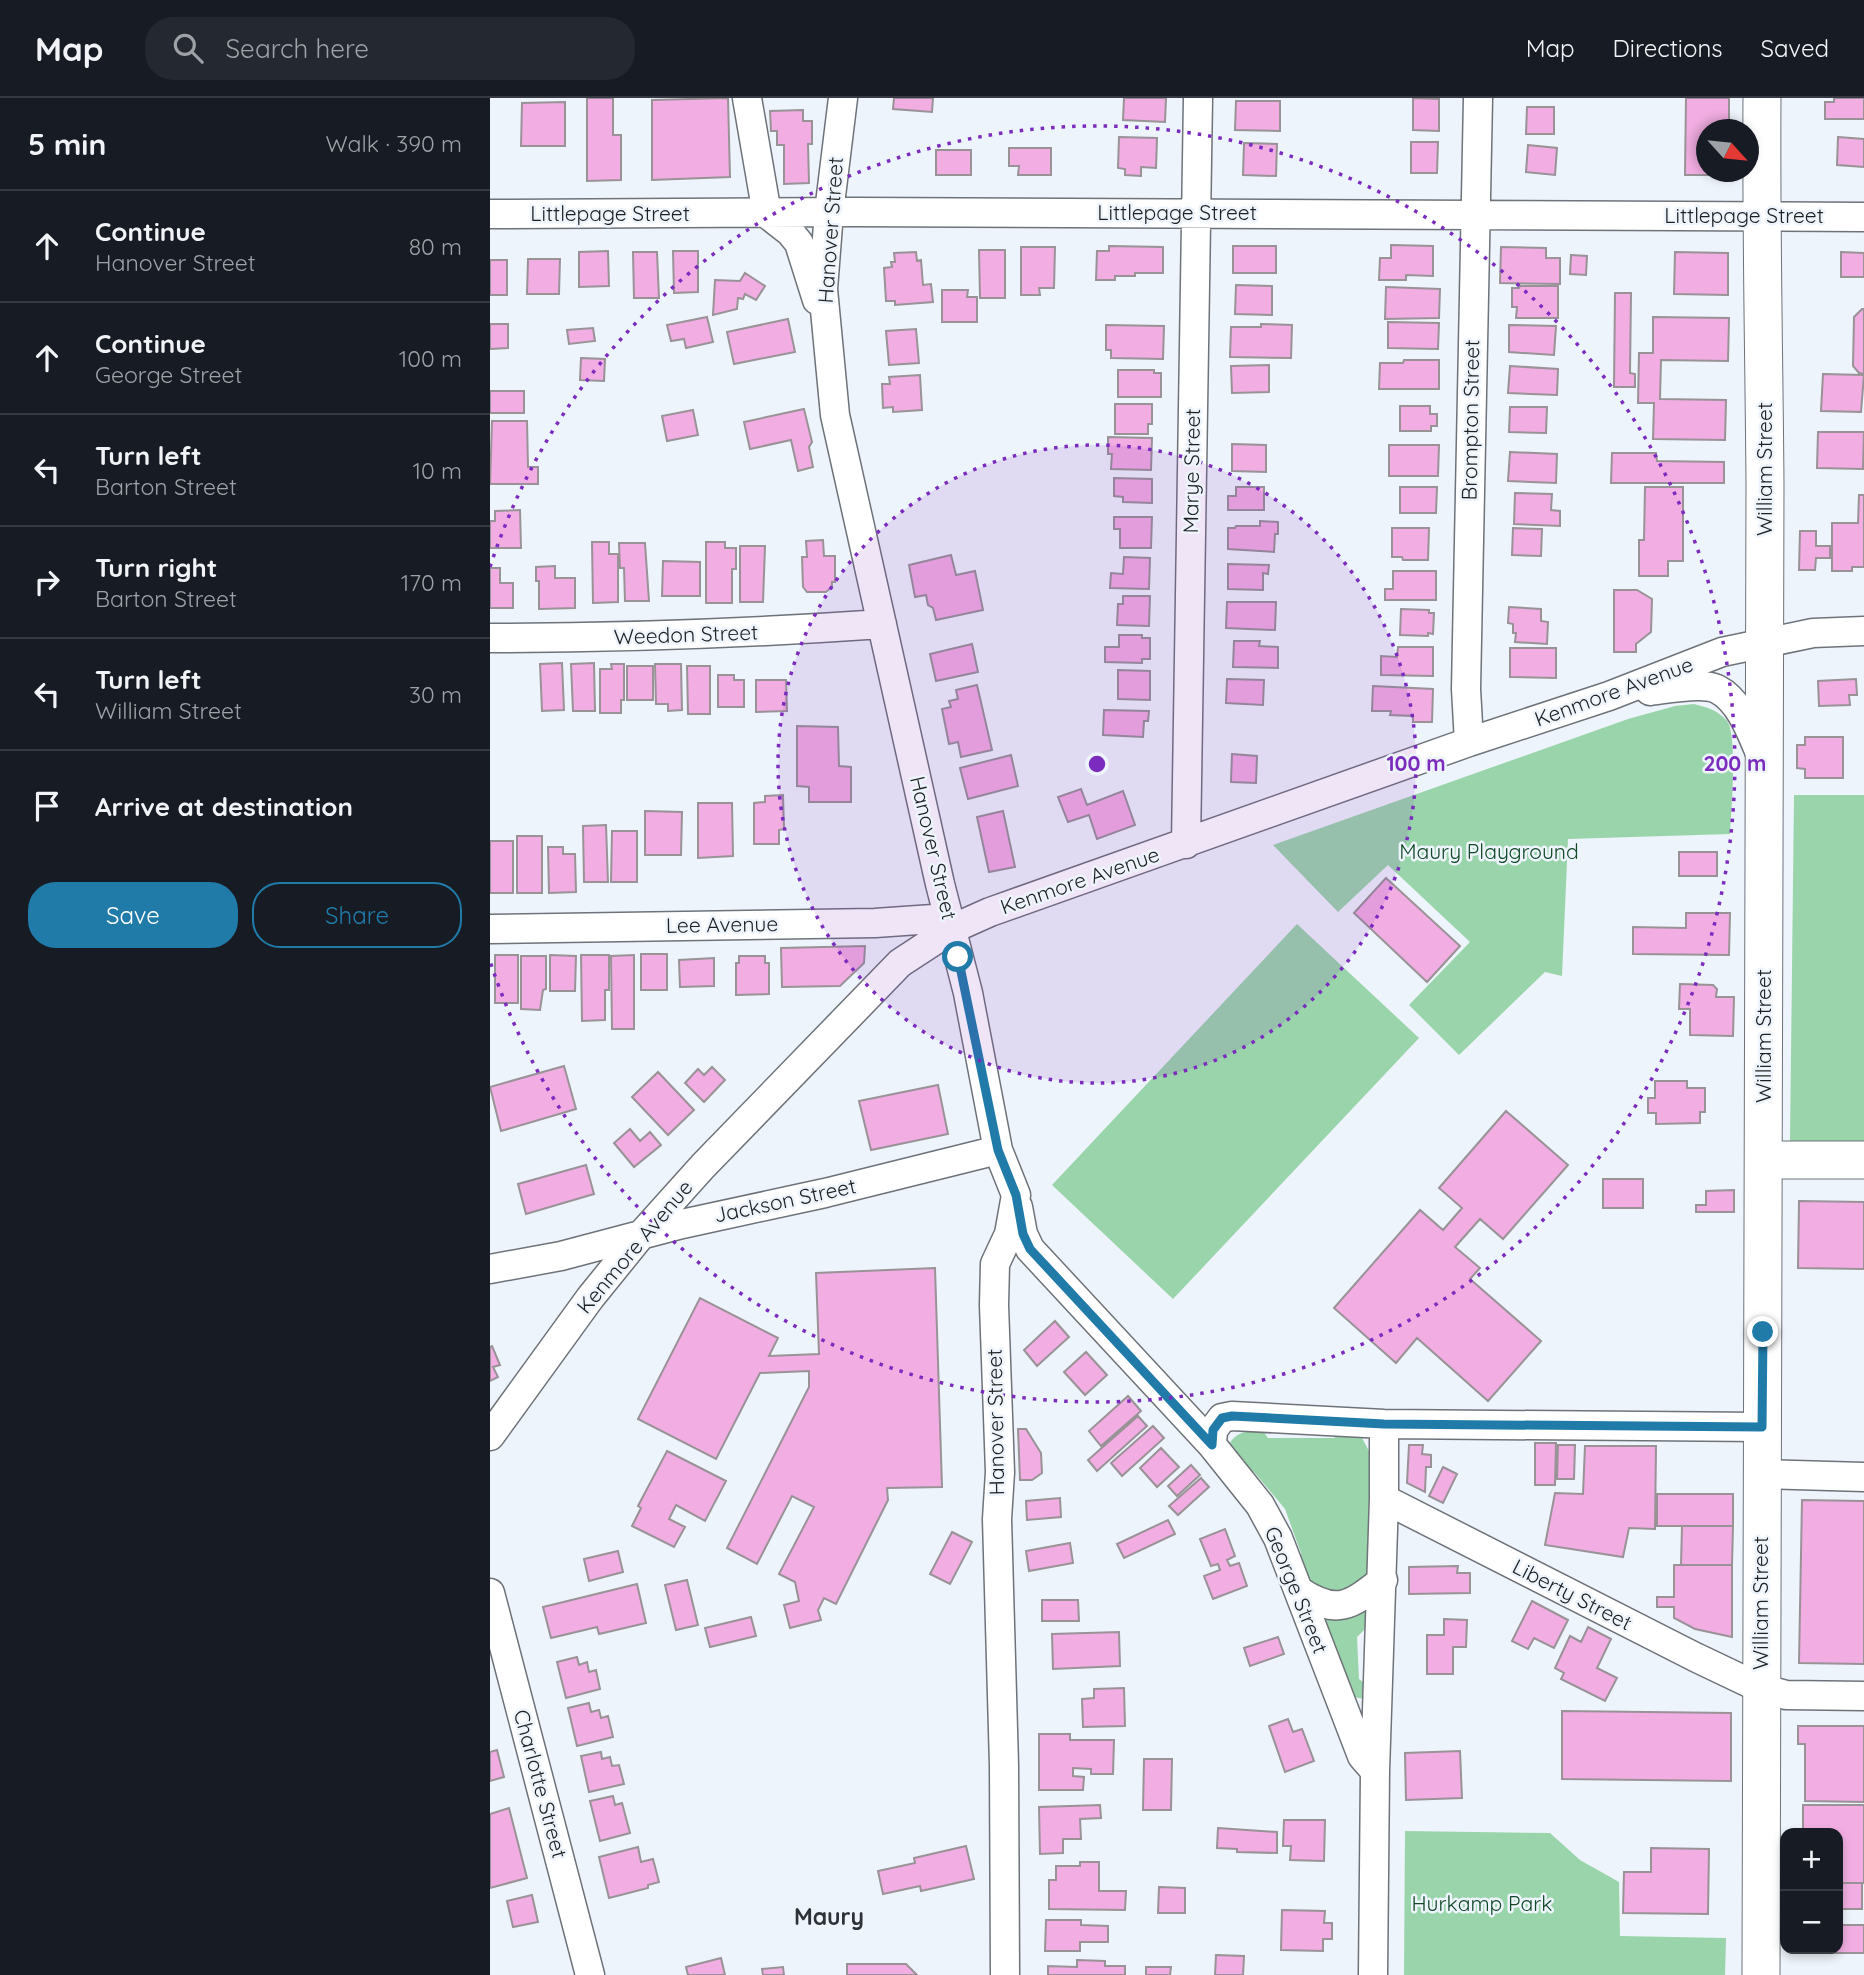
<!DOCTYPE html>
<meta charset="utf-8">
<style>
body{margin:0;font-family:Quicksand,sans-serif;background:#242831;color:#f1f3f6}
.controls{position:absolute;right:21px;bottom:21px;display:grid;overflow:hidden;border-radius:14px;box-shadow:0 4px 10px #0003}
.controls button{width:63px;height:63px;display:grid;place-items:center;padding:0;border:0;border-bottom:2px solid #363941;background:#171b24;color:#f1f3f6;font:35px sans-serif}
.compass{position:absolute;left:1206px;top:21px;width:63px;height:63px;border-radius:50%;background:#171b24;box-shadow:0 4px 10px #0003;rotate:117deg}
.stop{position:absolute;width:21px;height:21px;margin:-16px;border:5px solid #207ba9;border-radius:50%;background:#fff}
.stop.end{background:#207ba9;border-color:#fff;box-shadow:0 2px 7px #0008}
.list{margin:0;padding:0;list-style:none}
h2{display:flex;justify-content:space-between;align-items:center;height:91px;margin:0;padding:0 28px;font-size:30px}
h2 small{font-size:23px;font-weight:400;color:#9ea1a6}
.list li{display:grid;grid-template-columns:46px 1fr auto;gap:21px;align-items:center;box-sizing:border-box;height:112px;padding:0 28px;border-top:2px solid #363941}
.list b{display:block;font-size:26px;white-space:nowrap}
.list p{margin:0;font-size:23px;white-space:nowrap;color:#9ea1a6}
.list em{font-size:23px;font-style:normal;color:#9ea1a6}
.actions{display:flex;gap:14px;padding:21px 28px}
.actions a{flex:1;padding:16px 0;border:2px solid #207ba9;border-radius:28px;text-align:center;font-size:24px;color:#207ba9}
.actions .main{background:#207ba9;color:#fff}
.icon{flex:none;width:38px;height:38px;fill:none;stroke:currentColor;stroke-width:2;stroke-linecap:round;stroke-linejoin:round}
.map{position:relative;flex:none;width:1374px;height:1877px;overflow:hidden}
header{display:flex;align-items:center;gap:42px;box-sizing:border-box;height:98px;padding:0 35px;background:#171b24;border-bottom:2px solid #363941}
header strong{font-size:33px}
nav{display:flex;gap:38px;margin-inline-start:auto;font-size:24px}
.search{width:490px;height:63px;background:#242831;display:flex;align-items:center;gap:18px;box-sizing:border-box;padding:0 24px;border-radius:28px;color:#9ea1a6;font-size:26px}
main{display:flex}
aside{flex:1;background:#171b24}
.map>svg:first-child{display:block}
.green{fill:#9ad4aa}
.building{fill:#f2aee2;stroke:#999297;stroke-width:2}
.lines{fill:none;stroke-linecap:round;stroke-linejoin:round}
.minor-casing{stroke:#6e7379;stroke-width:31}
.major-casing{stroke:#6e7379;stroke-width:39}
.minor{stroke:#fff;stroke-width:28}
.major{stroke:#fff;stroke-width:37}
.route{stroke:#207ba9;stroke-width:9}
.ring{fill:none;stroke:#7b2cbf;stroke-width:3.5;stroke-dasharray:3.5 7}
.labels{text-anchor:middle;stroke-width:5;stroke-linejoin:round;paint-order:stroke}
.street-label{font-size:21px;fill:#1d2022;stroke:#eef4fb}
.park-label{font-size:21px;fill:#114827;stroke:#eef4fb}
.neighbourhood-label{font-size:23px;font-weight:bold;fill:#2e3238;stroke:#eef4fb}
.centre{fill:#7b2cbf;stroke:#eef4fb;stroke-width:3.5}
.ring-label{font-size:21px;text-anchor:middle;font-weight:bold;fill:#7b2cbf;stroke:#eef4fb;stroke-width:5;stroke-linejoin:round;paint-order:stroke}
</style>
<header>
<strong>Map</strong>
<div class="search"><svg class="icon" aria-label="search" viewBox="0 0 24 24"><circle cx="10" cy="10" r="6"/><path d="M15 15l6 6"/></svg>Search here</div>
<nav><a>Map</a><a>Directions</a><a>Saved</a></nav>
</header>
<main>
<aside>
<h2>5 min<small>Walk · 390 m</small></h2>
<ul class="list">
<li><svg class="icon" aria-label="ahead" viewBox="0 0 24 24"><path d="M12 20V5M6 11l6-6 6 6"/></svg><div><b>Continue</b><p>Hanover Street</p></div><em>80 m</em></li>
<li><svg class="icon" aria-label="ahead" viewBox="0 0 24 24"><path d="M12 20V5M6 11l6-6 6 6"/></svg><div><b>Continue</b><p>George Street</p></div><em>100 m</em></li>
<li><svg class="icon" aria-label="left" viewBox="0 0 24 24"><path d="M17 20v-9H6M10 6l-5 5 5 5"/></svg><div><b>Turn left</b><p>Barton Street</p></div><em>10 m</em></li>
<li><svg class="icon" aria-label="right" viewBox="0 0 24 24"><path d="M7 20v-9h11M14 6l5 5-5 5"/></svg><div><b>Turn right</b><p>Barton Street</p></div><em>170 m</em></li>
<li><svg class="icon" aria-label="left" viewBox="0 0 24 24"><path d="M17 20v-9H6M10 6l-5 5 5 5"/></svg><div><b>Turn left</b><p>William Street</p></div><em>30 m</em></li>
<li><svg class="icon" aria-label="arrive" viewBox="0 0 24 24"><path d="M6 21V4h12l-3 4 3 4H6"/></svg><div><b>Arrive at destination</b></div></li>
</ul>
<div class="actions"><a class="main">Save</a><a>Share</a></div>
</aside>
<div class="map">
<svg width="1374" height="1877" viewBox="0 0 1374 1877">
<rect width="100%" height="100%" fill="#eef4fb"/>
<path class="green" d="M1204,606C1216,609 1228,612 1237,623C1248,637 1241,715 1240,736L1078,741L1072,878L1055,874L969,957L919,907L980,844L898,767L848,814L783,747L1138,621L1185,608Z
M1304,697H1374V1043H1300Z
M807,826L929,940L683,1201L562,1087Z
M764,1333H773L778,1340H844L852,1333L872,1340L879,1353V1476L861,1495L822,1492L807,1465L811,1455L795,1411L764,1374L753,1375L738,1348C745,1336 751,1334 764,1333Z
M878,1507L879,1527L867,1539L869,1581L878,1588L874,1601L859,1598L857,1591L860,1585L842,1541L835,1539L828,1517Z
M915,1733L1060,1735L1090,1762L1129,1784L1130,1838L1236,1840L1235,1877H914Z"/>
<path class="building" d="M97,0H123V37H131V82L97,83Z
M238,0L240,79L162,82V2Z
M404,0H443L442,14L403,11Z
M634,0H676L675,24L633,22Z
M923,0L949,1V33L923,32Z
M1196,0H1239V32H1216V74H1239V77H1195Z
M1344,0H1374V21H1335V4H1344Z
M746,3H790V33L745,32Z
M75,4V48H31L32,5Z
M1037,9H1064V36H1036Z
M313,12V23H322V46H318L319,85L294,86V47H287V33H281L280,13Z
M629,39L667,40L666,70L651,69V78L635,77V71L628,70Z
M1348,39L1374,41V69L1347,67Z
M921,44H948L947,75H921Z
M754,45L787,46L786,78L753,77Z
M1038,47L1067,50L1065,77L1036,74Z
M519,50H561V77H528L529,68H519Z
M446,52H481V77H446Z
M901,147L943,148V178L916,177V182H889L890,160H901Z
M619,148L673,149V175H645V178H625V182H606L607,153H619Z
M743,148H786V175H743Z
M531,149H565L564,190H549L550,197H531Z
M1011,149L1056,150V160H1070V186L1010,185Z
M489,152H515V200H490Z
M118,153L119,188L89,189V154Z
M183,153H208V194L184,195Z
M143,154H167L169,200H144Z
M426,154L427,163L431,162L433,187L441,186L443,204L405,207V203H396L394,170L402,169L401,164H405L404,155Z
M1185,154L1238,155V197L1184,196Z
M1351,154L1374,155V179H1351Z
M1081,157L1097,158L1096,177L1080,176Z
M38,161H70L69,196H37Z
M0,162H17V197H0Z
M255,175L275,188L266,202L255,196L253,201L248,200L247,211L223,217L225,182L250,183Z
M746,187L782,188V217L745,216Z
M1030,188H1068V220H1026L1027,209H1022V190H1029Z
M896,189L950,191L949,220L895,221Z
M452,192H478L477,199H487V224H452Z
M1125,195H1141L1140,275L1145,276V289H1124Z
M1372,211H1374V276L1369,275L1363,268L1364,219Z
M217,219L223,244L196,250L194,241L181,243L177,227Z
M1163,219L1239,220L1238,263L1171,262L1170,301L1236,302L1235,342L1163,341L1164,305H1148L1149,255H1163Z
M298,221L305,254L244,266L237,234Z
M898,224L949,225L948,251L898,250Z
M0,226H18V250L0,251Z
M771,226L802,227L801,260L740,259L741,229H771Z
M616,227L674,228L673,261L621,260V252H616Z
M1019,227L1066,228L1064,257L1019,254Z
M103,230L105,243L79,246L77,232Z
M426,231L429,265L399,267L396,233Z
M91,260L115,261L114,283L90,282Z
M914,262H949V291H889L890,265H913Z
M779,267V294L742,295L741,268Z
M1020,268L1068,271L1067,297L1018,295Z
M628,272H664V275H671V299H628Z
M1333,276L1374,277L1371,314L1331,313Z
M430,277L432,312L403,314V309L393,310L392,286H400L399,279Z
M0,293H34V315H0Z
M625,306H662V326H658V336H625Z
M910,308H940V316H947V328H941V333H910Z
M1020,309H1057L1056,335L1019,334Z
M314,311L322,344L319,349L323,369L308,373L301,342L260,351L254,324Z
M203,312L208,337L177,343L172,318Z
M2,323H37L38,369H48V386H0Z
M1328,334H1374L1373,371L1327,370Z
M618,339L662,340L661,372L621,371L622,356H618Z
M742,346L776,347V374L742,373Z
M899,347H949L948,378H899Z
M1020,354L1067,356L1066,385L1018,383Z
M1122,355H1166L1167,363L1234,364V385H1121Z
M624,380L662,381V405L633,404V399L624,398Z
M746,389H774V412H738V398H746Z
M910,389H947L946,415H910Z
M1155,389H1193V463H1178V478H1149V442H1154Z
M1025,395L1062,396L1061,412L1070,413V428L1024,426Z
M1369,397H1374V469H1362V473H1342V425H1368Z
M30,412L31,450H0V423H5V413Z
M624,419H662L661,450H630V431H624Z
M770,423L788,424V436H785L784,454L738,451V430H745L746,428H770Z
M902,430H939L938,462H913L912,459H902Z
M1023,430L1052,431L1051,458L1022,457Z
M1310,433H1326V448H1340V460H1326L1325,472H1309Z
M333,442L334,458H345V484H342V489L336,494H317L313,489L312,459H317L316,443Z
M102,444H119V456H128V504L103,505Z
M216,444H235V450H246V471H242V505H216Z
M129,445H155L159,503H135L134,470H130Z
M250,448H275L273,504H250Z
M461,457L466,477L485,473L493,512L446,522L443,510L438,507L436,497L425,499L419,467Z
M634,459L660,460L659,491L620,490L621,475L633,476Z
M173,463L210,464V498H172Z
M738,466L779,467L778,476L773,475V492L738,491Z
M65,468V480H85V510L49,511V483H46V469Z
M0,470H10V485H23V510H0Z
M903,473H946V502H895V491H903Z
M1124,492H1147L1162,501L1161,534L1146,546V554H1124Z
M633,498H660L659,528L627,527L628,506H633Z
M737,504H786L785,532L736,530Z
M1019,509L1051,511V523L1058,524L1057,546L1025,544L1026,535H1023V526L1018,525Z
M911,511L939,512V515H944L943,536L938,535V538L910,537Z
M629,537H652V540H660V561H652V565L615,564V549H629Z
M744,543H770L769,548L788,549V570L743,569Z
M482,546L488,574L446,583L440,556Z
M908,549H943V578L891,577V558L907,559Z
M1020,550H1066V580L1020,579Z
M72,565L74,612L52,613L50,566Z
M104,565L105,613H83L81,566Z
M121,566H134V602H131V615H110V571H122Z
M165,566H191L192,612L178,613V606H166Z
M137,568H163V602H137Z
M197,568H220V616H198Z
M628,572L660,573V602L628,601Z
M228,577H244V582H254V609H228Z
M737,581L774,582L773,607L736,605Z
M1366,581L1367,597H1359L1360,607L1329,608L1328,583Z
M266,582H296L297,613L266,614Z
M487,587L502,652L471,659L468,644L459,646L452,611L461,609L459,603L468,601L466,592Z
M883,588L943,591L942,624H923V618L900,617L901,613H882Z
M614,612L659,613L658,623H654L653,639L613,637Z
M307,628L348,629L349,668L361,669V704H319V689L307,688Z
M1315,639H1353V680H1315V671L1307,670V647H1315Z
M742,656L767,658L766,685L741,684Z
M521,657L528,688L478,701L470,670Z
M591,691L597,707L633,693L645,727L607,741L599,717L578,724L568,699Z
M293,697L294,731L289,732V746H264V705L275,704V698Z
M208,705H242L243,758L208,760Z
M155,713L192,714L191,757H155Z
M513,713L525,769L499,774L487,719Z
M116,727L118,784H94L93,728Z
M122,733H147V784H121Z
M27,738H52V795H27Z
M0,743H23V795H0Z
M58,749H73V756H85L86,794L59,795Z
M1189,754H1227V778H1189Z
M896,780L970,848L937,884L864,815Z
M1196,815H1240L1239,857L1143,856V829L1196,830Z
M375,848L374,865L350,888L292,889L291,850Z
M151,856H177V892H151Z
M5,857H28V905H5Z
M60,857L86,858L85,893H60Z
M91,857H119V892H115V922L92,923Z
M144,857V931H122L121,858Z
M31,858H56V891L53,892L50,912L31,911Z
M249,858H275V865H279V896L246,897V865H249Z
M224,860V888L190,889L189,862Z
M1190,886L1223,887L1227,891L1226,899H1244L1243,938L1200,937V911H1189Z
M74,968L86,1011L11,1033L0,989Z
M222,969L235,982L214,1004L195,985L208,971L214,977Z
M168,974L204,1012L178,1037L142,999Z
M1165,983H1197V990H1215V1014H1210V1025L1166,1026V1015H1158V1000H1165Z
M448,987L458,1036L381,1052L369,1003Z
M1016,1013L1078,1067L1013,1141L990,1121L965,1149L990,1170L980,1181L1051,1243L998,1303L927,1240L906,1265L844,1210L930,1112L953,1132L972,1110L949,1090Z
M140,1031L150,1043L160,1034L171,1047L144,1069L124,1045Z
M96,1067L104,1096L36,1116L28,1086Z
M1113,1081H1153V1110H1113Z
M1244,1092V1114H1206V1107H1216V1093Z
M1309,1103L1374,1104V1171L1308,1170Z
M445,1170L452,1389L397,1390L398,1402L346,1506L334,1500L328,1512L331,1522L300,1530L294,1507L309,1503L305,1484L289,1476L324,1409L302,1398L267,1466L237,1450L319,1289V1273L270,1275L226,1361L148,1321L210,1200L288,1240L279,1258L329,1256L326,1175Z
M565,1223L579,1239L547,1268L534,1252Z
M2,1248L10,1267L3,1269L8,1279L0,1283V1249Z
M596,1254L617,1277L595,1297L574,1274Z
M638,1298L651,1313L611,1348L599,1333Z
M648,1318L657,1328L607,1373L598,1362Z
M663,1328L674,1340L632,1378L621,1365Z
M528,1331H536L551,1355L552,1375L542,1382H530Z
M1045,1345H1066L1065,1387H1045Z
M919,1347H933L932,1356L941,1357V1369H936L935,1394L917,1385Z
M1068,1347H1085L1084,1381H1067Z
M1095,1348H1166L1165,1431L1139,1430L1133,1459L1055,1447L1065,1395L1093,1396Z
M671,1350L689,1369L667,1389L650,1370Z
M177,1353L236,1383L215,1423L186,1407L179,1421L195,1429L184,1449L142,1428L151,1410L148,1408Z
M701,1367L710,1377L687,1398L678,1388Z
M953,1369L967,1376L953,1405L939,1398Z
M711,1380L719,1389L688,1417L679,1408Z
M1167,1396H1243V1428H1167Z
M570,1400L571,1419L537,1422L536,1403Z
M1312,1402L1374,1403V1566L1309,1565Z
M678,1422L685,1436L634,1460L627,1446Z
M1192,1428H1243L1242,1467H1191Z
M735,1431L745,1458L737,1462L740,1468L749,1465L757,1488L723,1501L714,1478L730,1472L728,1466L721,1468L710,1441Z
M462,1434L482,1444L460,1486L440,1476Z
M580,1445L583,1465L539,1473L536,1453Z
M128,1453L133,1474L99,1483L94,1461Z
M1184,1467H1242V1539L1205,1531L1184,1520V1509H1167V1499H1184Z
M968,1468L967,1475H980V1495L919,1496V1469Z
M197,1482L208,1527L186,1532L175,1487Z
M147,1486L156,1525L109,1536L107,1529L61,1540L53,1509Z
M552,1502H588L589,1523H552Z
M1042,1503L1078,1522L1064,1550L1044,1540L1038,1551L1022,1543Z
M261,1519L266,1538L220,1549L215,1530Z
M954,1521L977,1522L976,1549H963V1576H937V1537H954Z
M1098,1529L1121,1541L1107,1570L1127,1580L1115,1603L1071,1581L1074,1575L1065,1570L1080,1538L1091,1544Z
M629,1534L630,1568L563,1571L562,1536Z
M788,1539L794,1556L760,1568L754,1550Z
M87,1559L89,1567L97,1564L99,1574L106,1572L110,1591L76,1600L67,1564Z
M634,1590L635,1628L593,1629L592,1601L604,1600V1591Z
M99,1605L101,1614L109,1612L111,1620L118,1618L123,1639L87,1648L78,1610Z
M1072,1613L1241,1615V1683L1072,1681Z
M798,1621L803,1634L812,1631L824,1663L795,1674L779,1628Z
M1308,1628H1374V1704L1315,1703V1646H1308Z
M549,1636H580V1642H624L623,1676H601V1671L583,1670V1678L594,1679L593,1692H549Z
M7,1652L14,1679L0,1683V1654Z
M970,1653L972,1700L916,1702L915,1655Z
M111,1654L112,1661L120,1659L122,1668L129,1667L134,1686L99,1694L91,1658Z
M654,1661H682L681,1712H653Z
M123,1698L125,1707L132,1705L140,1735L110,1743L100,1703Z
M610,1707L611,1720L590,1721L591,1741H573V1755L550,1756L549,1709Z
M1313,1707H1374V1785H1348V1735H1313Z
M19,1710L37,1780L0,1790V1716Z
M794,1722H835L834,1763L800,1762L801,1748H793Z
M728,1730L787,1734V1755L747,1754V1751L727,1750Z
M476,1748L484,1781L431,1793L430,1788L393,1796L388,1773L425,1765L424,1760Z
M148,1749L151,1764L163,1761L169,1784L158,1787V1790L119,1800L109,1759Z
M1161,1750L1219,1751L1218,1816L1133,1815L1134,1774H1161Z
M590,1764H609V1793H636L635,1812L559,1811V1782H566V1768H590Z
M1348,1785H1372V1811H1348Z
M669,1789L695,1790V1815H668Z
M42,1797L48,1824L23,1829L17,1803Z
M792,1812L835,1813L834,1825H842V1841H833V1853L791,1852Z
M556,1822H591V1827L618,1828V1844H590V1853H555Z
M1348,1827H1374V1855H1304V1851H1348Z
M726,1857L754,1858L753,1877H725Z
M231,1860L235,1877H198L196,1869Z
M587,1862L615,1863V1868H635V1877H558V1868L587,1869Z
M357,1866H416L427,1877H357Z
M293,1869L294,1877H273L272,1871Z
M656,1869H681L680,1877H656Z"/>
<g class="lines">
<g class="minor-casing">
<path id="minor" d="M257,0L277,116L300,134L309,145L327,202
M353,0L339,114L333,191L345,317L450,786L478,895L508,1052L526,1097L519,1136L505,1166L504,1207L510,1374L507,1421L514,1667L515,1877
M0,116L365,114L1374,119
M0,540C131,540 262,535 392,526
M1160,593C1176,591 1212,584 1227,591C1251,603 1262,637 1272,660
M979,644L976,591L988,0
M696,746L708,0
M0,831L385,825L443,821L462,831
M528,1109L533,1136L540,1151L722,1347L770,1407L788,1440L872,1658L885,1673
M0,1171L71,1158L192,1126L335,1095L508,1052
M0,1338L100,1200L151,1137L213,1068L410,865L462,831L500,814L979,644L1119,598L1232,554L1323,535L1374,533
M722,1347L723,1332L732,1320L742,1318L894,1326L1272,1329
M1272,1376L1374,1379
M894,1401L1205,1559L1270,1590L1296,1597L1374,1598
M809,1493C847,1518 860,1508 893,1482
M0,1495L100,1877
M883,1877L885,1673L894,1401V1326"/>
</g>
<g class="major-casing">
<path id="major" d="M1275,1062H1374
M1271,1877L1275,386C1274,257 1271,128 1272,0"/>
</g>
<use href="#minor" class="minor"/>
<use href="#major" class="major"/>
</g>
<g class="lines">
<path class="route" d="M468,859L508,1052L526,1097L533,1136L540,1151L722,1347L723,1332L732,1320L742,1318L894,1326L1272,1329L1273,1234"/>
</g>
<circle cx="607" cy="666" r="319" fill="#7b2cbf" fill-opacity=".12"/>
<g class="ring">
<circle cx="607" cy="666" r="319"/>
<path d="M0 469A638 638 0 1 1 0 863"/>
</g>
<g class="labels">
<g class="street-label">
<text x="687" y="122">Littlepage Street</text>
<text x="120" y="123">Littlepage Street</text>
<text x="1254" y="125">Littlepage Street</text>
<text transform="translate(341 132) rotate(-86)" y="7">Hanover Street</text>
<text transform="translate(981 322) rotate(-89)" y="7">Brompton Street</text>
<text transform="translate(1275 371) rotate(-90)" y="7">William Street</text>
<text transform="translate(702 373) rotate(-89)" y="7">Marye Street</text>
<text transform="translate(196 537) rotate(-2)" y="7">Weedon Street</text>
<text transform="translate(1124 594) rotate(-20)" y="7">Kenmore Avenue</text>
<text transform="translate(443 750) rotate(77)" y="7">Hanover Street</text>
<text transform="translate(590 783) rotate(-19)" y="7">Kenmore Avenue</text>
<text transform="translate(232 827) rotate(-1)" y="7">Lee Avenue</text>
<text transform="translate(1274 938) rotate(-90)" y="7">William Street</text>
<text transform="translate(295 1103) rotate(-12)" y="7">Jackson Street</text>
<text transform="translate(145 1149) rotate(-50)" y="7">Kenmore Avenue</text>
<text transform="translate(506 1324) rotate(-91)" y="7">Hanover Street</text>
<text transform="translate(806 1492) rotate(68)" y="7">George Street</text>
<text transform="translate(1082 1497) rotate(27)" y="7">Liberty Street</text>
<text transform="translate(1271 1505) rotate(-90)" y="7">William Street</text>
<text transform="translate(50 1686) rotate(75)" y="7">Charlotte Street</text>
</g>
<g class="park-label">
<text x="999" y="761">Maury Playground</text>
<text x="992" y="1813">Hurkamp Park</text>
</g>
<g class="neighbourhood-label">
<text x="339" y="1827">Maury</text>
</g>
</g>
<circle cx="607" cy="666" r="10" class="centre"/>
<g class="ring-label">
<text x="926" y="673">100 m</text>
<text x="1245" y="673">200 m</text>
</g>
</svg>
<div class="controls">
<button>+</button>
<button>−</button>
</div>
<svg class="compass" viewBox="-18 -18 36 36"><path d="M0-13l5 13h-10z" fill="#e53935"/><path d="M0 13l5-13h-10z" fill="#9ea1a6"/></svg>
<div class="stop" style="left:468px;top:859px"></div>
<div class="stop end" style="left:1273px;top:1234px"></div>
</div>
</main>
